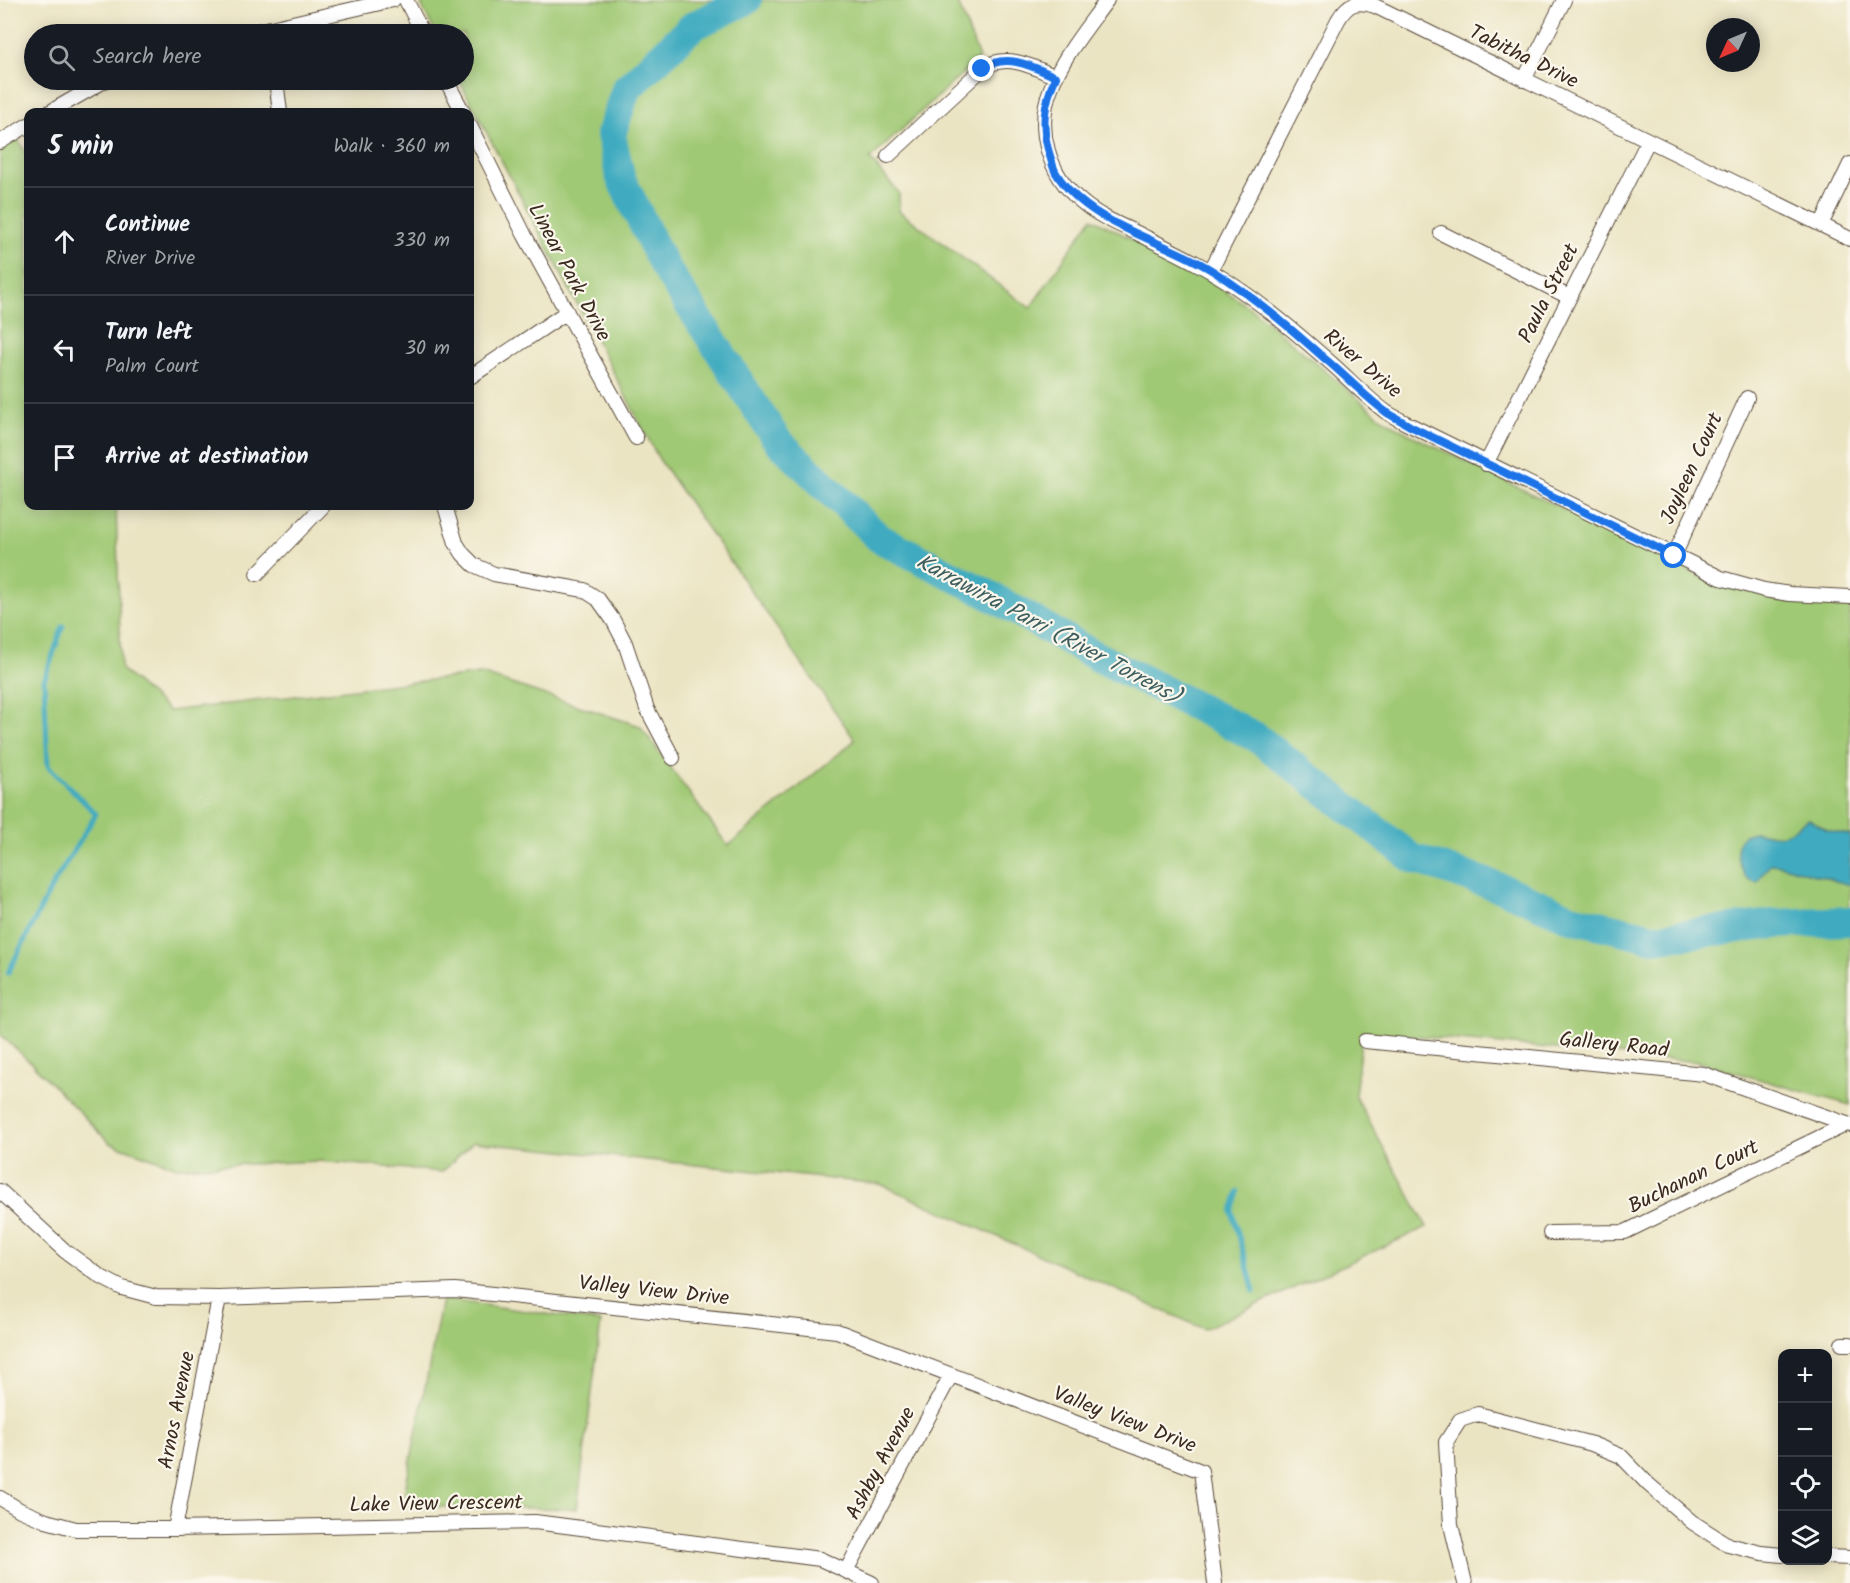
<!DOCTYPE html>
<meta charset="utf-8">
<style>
body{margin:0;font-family:Kalam,sans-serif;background:#20242c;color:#f1f3f6}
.controls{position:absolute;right:18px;bottom:18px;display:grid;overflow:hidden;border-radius:12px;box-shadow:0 3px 15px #0003}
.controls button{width:54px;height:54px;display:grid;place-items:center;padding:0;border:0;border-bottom:2px solid #363941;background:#171b24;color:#f1f3f6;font:30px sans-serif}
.compass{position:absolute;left:1706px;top:18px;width:54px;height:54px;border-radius:50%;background:#171b24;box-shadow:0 3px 15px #0003;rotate:226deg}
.stop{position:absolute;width:18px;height:18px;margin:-14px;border:4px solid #1a73e8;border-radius:50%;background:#fff}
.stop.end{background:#1a73e8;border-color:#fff;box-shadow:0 2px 6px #0008}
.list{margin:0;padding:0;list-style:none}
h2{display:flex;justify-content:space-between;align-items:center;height:78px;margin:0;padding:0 24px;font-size:26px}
h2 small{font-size:20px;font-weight:400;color:#9ea1a6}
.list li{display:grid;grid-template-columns:39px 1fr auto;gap:18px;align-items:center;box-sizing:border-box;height:108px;padding:0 24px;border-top:2px solid #363941}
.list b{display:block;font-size:22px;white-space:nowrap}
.list p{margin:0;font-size:20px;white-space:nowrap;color:#9ea1a6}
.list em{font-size:20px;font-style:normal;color:#9ea1a6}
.icon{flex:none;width:33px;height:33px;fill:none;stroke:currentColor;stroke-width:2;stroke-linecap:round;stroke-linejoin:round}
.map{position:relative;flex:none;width:1850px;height:1583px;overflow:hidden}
.search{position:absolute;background:#171b24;box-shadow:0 3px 15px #0003;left:24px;top:24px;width:450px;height:66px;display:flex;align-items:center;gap:15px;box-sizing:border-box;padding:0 21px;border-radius:33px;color:#9ea1a6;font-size:22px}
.panel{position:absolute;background:#171b24;box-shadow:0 3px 15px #0003;left:24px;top:108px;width:450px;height:402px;border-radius:12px}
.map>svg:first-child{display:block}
.green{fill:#a0c975;stroke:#6e7a4a;stroke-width:1.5}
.water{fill:#41abc0;stroke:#3e6a6f;stroke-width:1.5}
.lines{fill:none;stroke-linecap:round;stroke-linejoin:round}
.stream{stroke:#41abc0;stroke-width:5}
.river{stroke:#41abc0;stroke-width:30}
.street-casing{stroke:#554637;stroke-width:16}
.street{stroke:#fff;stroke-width:14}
.route{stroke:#1a73e8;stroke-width:8}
.labels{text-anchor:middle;stroke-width:4.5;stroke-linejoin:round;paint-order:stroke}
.street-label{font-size:21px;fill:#3b2a1e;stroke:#fbf7ec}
.water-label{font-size:22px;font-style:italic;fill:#3d5e5f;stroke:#fbf7ec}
</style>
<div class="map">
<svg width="1850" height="1583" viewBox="0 0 1850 1583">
<rect width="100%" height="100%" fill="#fbf7ec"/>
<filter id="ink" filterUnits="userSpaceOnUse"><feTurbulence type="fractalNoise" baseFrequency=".0167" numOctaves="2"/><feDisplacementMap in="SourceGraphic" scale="12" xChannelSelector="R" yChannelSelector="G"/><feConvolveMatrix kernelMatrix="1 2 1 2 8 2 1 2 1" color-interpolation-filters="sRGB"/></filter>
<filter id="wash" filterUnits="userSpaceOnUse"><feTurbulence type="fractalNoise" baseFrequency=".008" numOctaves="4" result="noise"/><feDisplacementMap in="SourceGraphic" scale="24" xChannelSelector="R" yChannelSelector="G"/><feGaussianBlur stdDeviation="1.35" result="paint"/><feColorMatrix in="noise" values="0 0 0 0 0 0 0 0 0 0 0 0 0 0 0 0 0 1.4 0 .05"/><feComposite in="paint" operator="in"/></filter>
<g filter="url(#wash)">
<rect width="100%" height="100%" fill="#ebe4c3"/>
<path class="green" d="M419,0H957L979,58L870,159L899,193V211L1030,308L1092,218L1206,278L1253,310L1380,417L1409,434L1714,583C1759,595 1803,601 1850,604V1105L1699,1062L1362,1031L1355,1096L1427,1227L1204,1329L880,1184L473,1142L442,1172L318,1161L177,1167L110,1143L29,1061L0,1034V148L17,138L28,156V506H116L121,669L169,711L481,674L640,726L728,846L855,740L659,459L459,80H464V34H436Z
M442,1299L601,1322L577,1509L402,1506Z"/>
<path class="water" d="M1809,819L1827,830L1850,835V885L1780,865L1771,864L1762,874L1757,883L1745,877C1738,861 1728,834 1756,832C1764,832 1772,837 1780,835C1790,834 1799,824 1809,819Z"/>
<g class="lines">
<path class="stream" d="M8,973L51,888L96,814L48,766L44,680L63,626
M1238,1192L1232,1211L1254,1291"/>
<path class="river" d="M747,0L693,26L626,89L611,135L621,179L664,266L777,440L879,538L982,591L1094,655L1256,737L1412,858L1504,889L1571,918L1653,938L1775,924L1850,921"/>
</g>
</g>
<g filter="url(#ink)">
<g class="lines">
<g class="street-casing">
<path id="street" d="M406,0L423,34
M1107,0C1087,28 1063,56 1051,88C1035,128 1048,175 1082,202C1098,216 1118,224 1137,233C1171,250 1205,266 1236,287C1270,310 1301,337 1332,364C1350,380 1367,398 1386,412C1394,417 1402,421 1410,425L1721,578L1764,590L1790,594L1850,597
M245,34L393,0
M276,80L280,112
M446,80L463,112
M1524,80L1564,0
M50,112L106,80
M470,126L524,234L636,438
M0,142L28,125
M888,156L982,69C1006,52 1032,66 1056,77
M1821,225L1850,164
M1441,233L1569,297
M1211,270L1338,20C1348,3 1356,0 1375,6L1850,239
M470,377L567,312
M1486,464L1648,141
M445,506L456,543L463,554L474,565L494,574L584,590L598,599L613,620L625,643L647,709L673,758
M1674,556L1747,398
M257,574L323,506
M1365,1041L1704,1074L1850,1125
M0,1191L65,1251L101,1277L122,1288L156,1297L219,1298L455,1290L837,1331L1201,1471L1215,1583
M1550,1233L1625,1232L1847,1124
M1842,1344H1850
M0,1498L20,1510L46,1521L76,1529H175L535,1522L820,1559L872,1583
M175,1529L219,1298
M1828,1557L1850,1558
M846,1571L951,1375
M1465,1583L1451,1525L1446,1442L1460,1420L1478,1414L1592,1444L1621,1456L1648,1484L1692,1522L1728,1545L1762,1553L1782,1555"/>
</g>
<use href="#street" class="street"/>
</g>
</g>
<g class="lines" filter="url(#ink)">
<path class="route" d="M982,69C1006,52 1032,66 1056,77C1043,104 1041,128 1050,156C1052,162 1053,168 1056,173C1089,226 1163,239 1213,271C1253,296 1289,327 1324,358C1345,375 1364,396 1386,412C1394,417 1402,421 1410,426L1674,556"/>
</g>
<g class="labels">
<g class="street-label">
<text transform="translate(1524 56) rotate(26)" y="7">Tabitha Drive</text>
<text transform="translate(570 272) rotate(62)" y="7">Linear Park Drive</text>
<text transform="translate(1548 293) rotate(-63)" y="7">Paula Street</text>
<text transform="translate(1363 363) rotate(40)" y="7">River Drive</text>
<text transform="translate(1691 468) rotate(-65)" y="7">Joyleen Court</text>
<text transform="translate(1614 1044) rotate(6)" y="7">Gallery Road</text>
<text transform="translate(1693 1176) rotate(-26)" y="7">Buchanan Court</text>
<text transform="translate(654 1290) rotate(6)" y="7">Valley View Drive</text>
<text transform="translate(176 1410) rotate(-79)" y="7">Arnos Avenue</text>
<text transform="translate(1125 1419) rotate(21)" y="7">Valley View Drive</text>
<text transform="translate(880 1463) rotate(-62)" y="7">Ashby Avenue</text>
<text transform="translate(436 1503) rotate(-1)" y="7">Lake View Crescent</text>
</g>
<g class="water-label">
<text transform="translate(1049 628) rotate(28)" y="8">Karrawirra Parri (River Torrens)</text>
</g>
</g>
</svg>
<div class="controls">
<button>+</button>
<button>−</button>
<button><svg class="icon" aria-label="locate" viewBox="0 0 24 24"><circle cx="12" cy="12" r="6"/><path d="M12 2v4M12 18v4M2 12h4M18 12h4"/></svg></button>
<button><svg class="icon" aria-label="layers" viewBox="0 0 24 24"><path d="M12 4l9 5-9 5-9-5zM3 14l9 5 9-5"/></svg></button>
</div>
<svg class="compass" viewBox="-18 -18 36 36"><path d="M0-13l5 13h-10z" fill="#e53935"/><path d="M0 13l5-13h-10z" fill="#9ea1a6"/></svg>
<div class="stop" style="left:1674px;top:556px"></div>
<div class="stop end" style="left:982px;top:69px"></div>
<div class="search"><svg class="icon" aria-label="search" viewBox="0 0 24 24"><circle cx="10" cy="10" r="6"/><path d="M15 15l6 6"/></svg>Search here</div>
<section class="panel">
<h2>5 min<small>Walk · 360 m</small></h2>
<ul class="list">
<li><svg class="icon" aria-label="ahead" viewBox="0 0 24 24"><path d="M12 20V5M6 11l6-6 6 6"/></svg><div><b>Continue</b><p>River Drive</p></div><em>330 m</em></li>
<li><svg class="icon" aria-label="left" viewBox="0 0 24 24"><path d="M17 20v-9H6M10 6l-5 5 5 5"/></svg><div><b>Turn left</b><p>Palm Court</p></div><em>30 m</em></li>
<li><svg class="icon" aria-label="arrive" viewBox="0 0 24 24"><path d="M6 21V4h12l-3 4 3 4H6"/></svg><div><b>Arrive at destination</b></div></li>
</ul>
</section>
</div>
